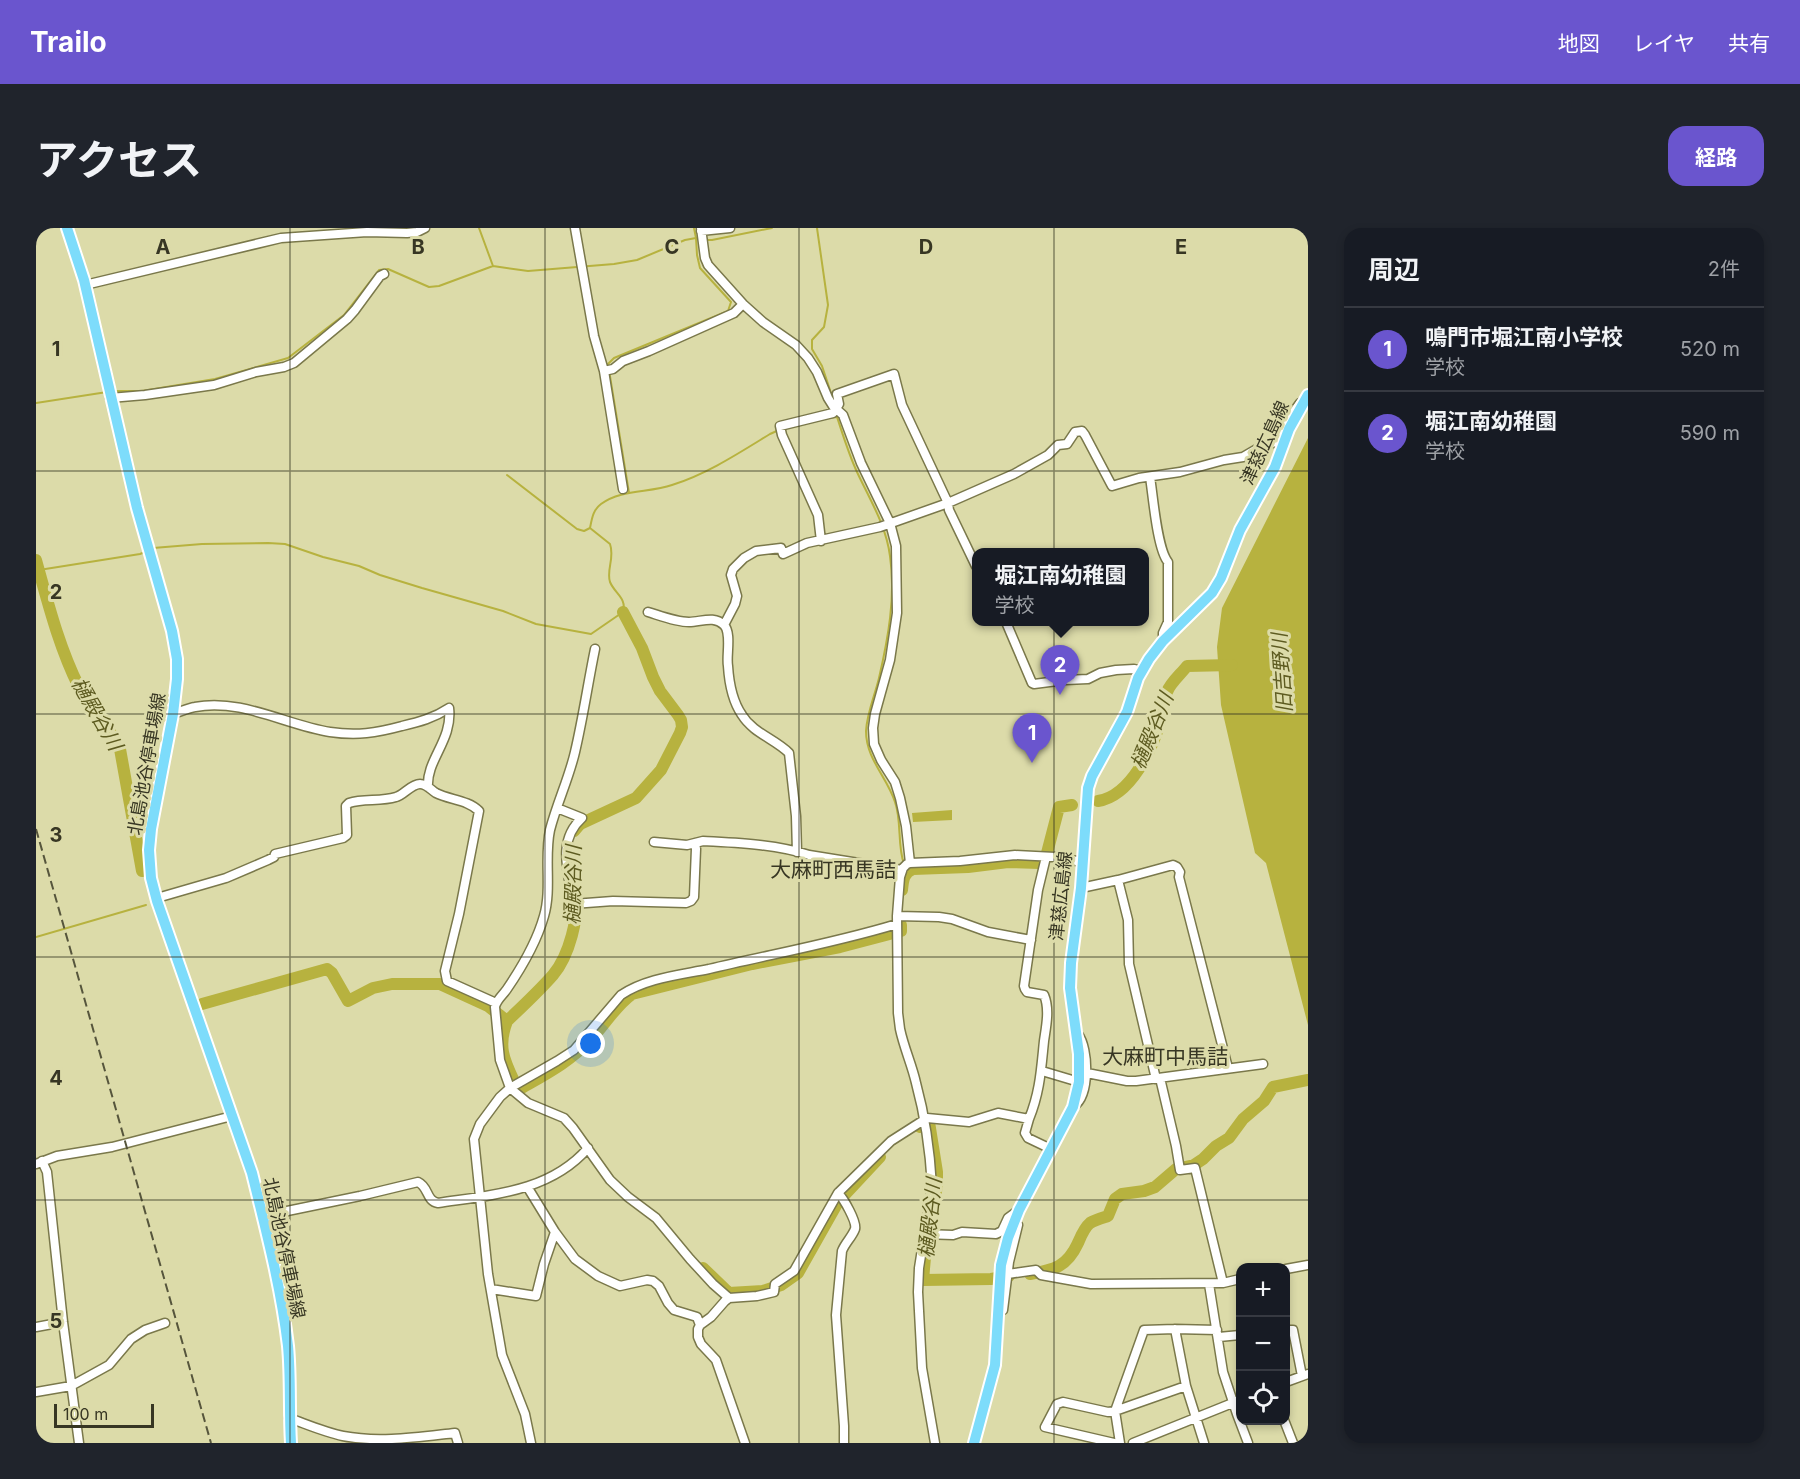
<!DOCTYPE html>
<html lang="ja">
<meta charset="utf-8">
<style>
body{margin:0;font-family:Inter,"Noto Sans JP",sans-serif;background:#20242c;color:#f1f3f6}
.controls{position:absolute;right:18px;bottom:18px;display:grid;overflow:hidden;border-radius:12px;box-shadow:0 3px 9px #0003}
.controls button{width:54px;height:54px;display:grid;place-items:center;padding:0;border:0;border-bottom:2px solid #363941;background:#171b24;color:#f1f3f6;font:30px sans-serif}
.scale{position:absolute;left:18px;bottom:15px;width:100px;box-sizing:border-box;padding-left:6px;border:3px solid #373623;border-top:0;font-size:16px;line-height:21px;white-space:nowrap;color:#373623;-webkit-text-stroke:4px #dcdba9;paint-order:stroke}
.you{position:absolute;left:555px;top:816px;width:21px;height:21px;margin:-15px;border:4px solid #fff;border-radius:50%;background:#1a73e8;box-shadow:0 0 0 9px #1a73e833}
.badge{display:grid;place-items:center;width:39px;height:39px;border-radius:50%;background:#6a55ce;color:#fff;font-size:20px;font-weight:700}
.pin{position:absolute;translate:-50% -50px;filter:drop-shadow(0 2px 3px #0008)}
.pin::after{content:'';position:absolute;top:32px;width:21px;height:18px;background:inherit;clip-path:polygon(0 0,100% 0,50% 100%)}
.popup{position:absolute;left:936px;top:320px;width:177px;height:78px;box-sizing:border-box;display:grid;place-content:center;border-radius:12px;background:#171b24;filter:drop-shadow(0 2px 4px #0005);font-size:20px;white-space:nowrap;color:#9ea1a6}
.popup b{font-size:22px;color:#f1f3f6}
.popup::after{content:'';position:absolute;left:50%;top:100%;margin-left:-12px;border:12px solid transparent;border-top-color:#171b24}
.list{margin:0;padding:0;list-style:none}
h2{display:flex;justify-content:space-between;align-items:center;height:78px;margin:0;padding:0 24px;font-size:26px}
h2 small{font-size:20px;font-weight:400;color:#9ea1a6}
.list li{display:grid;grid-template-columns:39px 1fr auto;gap:18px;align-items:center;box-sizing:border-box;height:84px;padding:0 24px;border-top:2px solid #363941}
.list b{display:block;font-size:22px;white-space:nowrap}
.list p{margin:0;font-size:20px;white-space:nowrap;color:#9ea1a6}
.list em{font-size:20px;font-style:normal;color:#9ea1a6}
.icon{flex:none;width:33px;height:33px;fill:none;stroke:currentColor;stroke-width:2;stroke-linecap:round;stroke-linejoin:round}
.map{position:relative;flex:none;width:1272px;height:1215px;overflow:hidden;border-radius:18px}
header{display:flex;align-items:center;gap:36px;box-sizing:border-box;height:84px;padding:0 30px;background:#6a55ce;color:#fff}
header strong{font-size:28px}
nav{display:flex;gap:33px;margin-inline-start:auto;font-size:21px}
.intro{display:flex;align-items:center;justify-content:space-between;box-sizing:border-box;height:144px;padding:0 36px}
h1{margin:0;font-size:42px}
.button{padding:15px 27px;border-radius:18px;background:#6a55ce;color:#fff;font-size:21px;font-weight:700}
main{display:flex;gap:36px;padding:0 36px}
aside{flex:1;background:#171b24;border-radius:18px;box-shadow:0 3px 9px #0003}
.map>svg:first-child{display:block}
.water{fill:#b7b23f}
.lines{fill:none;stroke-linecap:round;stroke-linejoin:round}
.stream{stroke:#b7b23f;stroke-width:2}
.river{stroke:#b7b23f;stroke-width:12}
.minor-casing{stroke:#7a784b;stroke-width:11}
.major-casing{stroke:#fff;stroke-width:14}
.minor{stroke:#fff;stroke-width:8}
.major{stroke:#7ddcfb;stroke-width:10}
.rail{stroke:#56553c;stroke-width:2;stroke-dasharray:9 4.5;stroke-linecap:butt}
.grid{fill:none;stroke:#373623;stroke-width:1.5;stroke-opacity:0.55}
.labels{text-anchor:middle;stroke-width:6;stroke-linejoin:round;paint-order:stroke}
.street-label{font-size:18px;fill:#373623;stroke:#dcdba9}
.water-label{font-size:20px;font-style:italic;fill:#5d5b20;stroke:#dcdba9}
.quarter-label{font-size:21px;fill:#373623;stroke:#dcdba9}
.grid-label{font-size:20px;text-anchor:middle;font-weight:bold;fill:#373623;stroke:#dcdba9;stroke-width:6;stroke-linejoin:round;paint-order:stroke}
</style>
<header>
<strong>Trailo</strong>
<nav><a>地図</a><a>レイヤ</a><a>共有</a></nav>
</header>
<div class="intro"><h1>アクセス</h1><a class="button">経路</a></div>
<main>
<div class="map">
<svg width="1272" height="1215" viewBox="0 0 1272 1215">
<rect width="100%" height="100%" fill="#dcdba9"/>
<path class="water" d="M1272,210V797L1230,635L1219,625L1185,477L1181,419L1186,380Z
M916,582V592L877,594L876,585Z"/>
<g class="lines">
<path class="stream" d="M443,0L457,38
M658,0L660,10L665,11
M781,0L792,77L788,99L776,112V121L786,138L797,171
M670,12H676L736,0
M77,163H106L179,151L252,130L308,87L343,42L352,41L393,59L403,58L457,38L492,43L578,36L601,32L649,12L660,10L661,27L664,40L695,74L692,83L578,130L572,136L593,265
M0,175L71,164
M792,190L801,189C807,207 813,227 821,244C834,272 850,297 854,328C860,368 852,411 843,450C839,467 831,485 830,503C830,531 851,549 859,574C866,594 861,617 868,636
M471,247L541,301L548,303L554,300
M117,320L166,316L232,315L249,316L287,329L323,338L344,347L386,360L467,383L500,396L555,406L587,384C591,370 579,366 574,354C570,342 579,330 574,316L554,300C556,290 557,282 565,276C585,261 613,265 636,257C671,246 703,225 734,206L743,202
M3,342L104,326L109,324
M0,709L110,677"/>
<path class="river" d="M0,332C12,375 23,419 43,459C54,481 73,498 84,521L106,643
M1062,573C1095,568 1117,520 1125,491C1127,482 1128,472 1131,464C1134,455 1145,446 1151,438L1196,437
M538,603L544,596L600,570L625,542L644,505L646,499L645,492L642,487L624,463L617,449L606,420L587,384
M866,662C867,653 867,645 877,641L932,639L972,634L1004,635L1011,625L1023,579L1036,577
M166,776L291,741L296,745L312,773L337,760L356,756H404L452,778L471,793C487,778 503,763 517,747C533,728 544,688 539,664
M471,793C460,822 470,835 482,862C508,847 534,834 555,811C569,797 579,778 596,766L716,736L804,719L865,703V697
M884,899L893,894L901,944V958L894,995
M890,1018L887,1052L955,1051L973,1048
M667,1040L693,1065L727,1063L745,1057L762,1045L802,974L844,929
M994,1046C1018,1042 1031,1039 1042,1015C1045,1008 1048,1000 1054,995C1059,992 1066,990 1072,988L1079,971L1086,966L1108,963L1119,959L1140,941L1158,937L1167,931L1180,918L1193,910L1207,891L1228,873L1237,859L1272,852"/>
<g class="minor-casing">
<path id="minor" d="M539,0L558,108L568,143L587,261
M665,0L669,30L672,37L707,76L727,94L760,117L772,130L781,144L792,170L797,178L807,187L825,235L854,295L860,318L861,385L854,432L839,486L837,500L838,516L845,532L859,554L864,570L870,598L874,635
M665,3L694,0
M49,57L245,10L331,4L371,5L381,4L389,0
M568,143L577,141L587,133L613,123L698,85L707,76
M74,170L109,167L178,157L220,144L248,139L258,135L311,91L319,82L344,48L348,46
M1114,249C1117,267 1121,321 1132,334V394L1127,405V413
M940,338L913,282L912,275L978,246L1012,227L1022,217L1031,216L1039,204L1046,203L1049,207L1076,258L1103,250L1144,244L1188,232L1207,229L1226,218L1240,214L1245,201L1264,175
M612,384C625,388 640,394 653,394C665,394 678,387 688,397C696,405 690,428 692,438C693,454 697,474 706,487C717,505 739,511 753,525L760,588L761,624
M970,394L996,455L998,456L1029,452L1052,451L1064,445L1080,442L1098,441L1106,443
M688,397L699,376L701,368L695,347L697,341L708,330L720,323L745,320L747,326L771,315L844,299L912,275L866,177L858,146L801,166L803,176L797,185L744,198L746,207L782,287L785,313
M559,421C552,455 547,490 539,524C533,550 521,575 514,602C508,630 516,661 508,688C501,713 486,739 471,761C467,767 460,772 459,779L464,832L474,860L492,875L528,890L537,900L574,952L592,969L620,990L654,1031L677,1056L693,1070L721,1068L738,1064L739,1056L758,1043L802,965
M137,486C144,484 152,480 159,479C205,470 250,497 294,504C321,508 340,505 366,498C383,494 398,490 413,480C417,512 390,532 392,559
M521,580L546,590C520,613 533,646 537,676L577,673L650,675L655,673L658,669L660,621L659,615L651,617L618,614
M659,615L667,613C702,615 739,616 773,627L866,642
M1082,652L1092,692L1093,736L1120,851
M1045,660L1082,652L1137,637L1141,639L1144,644L1143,649L1192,840
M121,670L190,650L232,632L238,629L239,626L307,610L311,607L310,578L313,575C328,570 344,574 360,569C368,567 375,556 384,556C391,556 395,562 400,565C414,572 432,572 443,583L423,686L409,743L411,753L460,775
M861,688L903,689L916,691L952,704L995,712
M1006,843L1043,854
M1051,845L1091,853H1100L1227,836
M1124,850L1140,918L1144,942L1159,940L1187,1055
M1038,878C1054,867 1053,821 1042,806
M993,891C1004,864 1005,842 1008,813C1010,799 1014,781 1008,767L991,764L989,761L988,758L1002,662L1010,629
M6,933L11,944L27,1094L43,1215
M0,936L21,928L76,919L196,888
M492,960L519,1004
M227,988L324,968L382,954C393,959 390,973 402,975C455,967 514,964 552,920
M887,1006L917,1007L926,1004L960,1006L966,1003L972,990L983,982
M1250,1041L1272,1037
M972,1046L1000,1042L1005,1047L1055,1056L1187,1055L1204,1051
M1173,1056L1187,1144L1201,1186L1212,1215
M455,1061L500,1068L508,1036L519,1004L539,1031L562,1048L584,1058L611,1052L617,1053L623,1058L632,1075L638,1082L661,1089L664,1097
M693,1070L689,1073L675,1089L664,1097L662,1101V1109L665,1116L680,1132L709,1215
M967,1082L973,1034L982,997
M0,1099L27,1094
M1250,1102H1257L1266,1148
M1183,1109L1204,1107
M1250,1154L1272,1146
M0,1164L35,1158L73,1137L95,1111L109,1102L129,1095
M253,1190C270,1196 288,1204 307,1208C343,1215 382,1209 419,1205L422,1215
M1248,1192L1257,1215
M495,1215L489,1186L466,1127L452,1046L438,911L444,896L464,869L474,860L521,833L538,822L585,767C610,750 644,747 673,741C736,726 799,715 861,696
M808,1215V1198L800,1087L806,1023C809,1015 816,1009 819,1001C821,994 808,971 802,965L855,913L891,890L933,894L962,885L993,891L989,905L992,910L1015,921
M899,1215L886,1140L882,1064L883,1040L896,958C894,923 889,888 880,855C876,837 868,820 864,801L862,785L861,688L864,649L867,640L871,636L874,635L924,633L979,627L1019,629L1046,634
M1078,1215L1009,1199L1021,1176L1027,1174L1072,1184L1079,1183L1150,1158
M1084,1215L1079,1183L1108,1102L1139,1101
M1097,1215L1204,1172
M1168,1215L1150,1158L1139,1101L1181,1102"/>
</g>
<g class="major-casing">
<path id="major" d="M31,0L48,52L101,280L136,403L141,431V451L137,486L115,601L113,622L115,650L121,673L216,945C230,1002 245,1059 252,1118C255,1150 253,1183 255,1215
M938,1215L959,1137L965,1037L972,1010L983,982L1037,879L1043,854V826L1034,760L1035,735L1045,660L1052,560L1056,548L1091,484L1102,450L1113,431L1127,413L1176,365L1185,350L1204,302L1239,239L1253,201L1272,167"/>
</g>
<use href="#minor" class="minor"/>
<use href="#major" class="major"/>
<path class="rail" d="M0,601L175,1215"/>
</g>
<path class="grid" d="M254,0V1215M509,0V1215M763,0V1215M1018,0V1215M0,243H1272M0,486H1272M0,729H1272M0,972H1272"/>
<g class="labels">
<g class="street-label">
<text transform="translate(1229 215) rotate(-65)" y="6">津慈広島線</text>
<text transform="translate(111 536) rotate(-80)" y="6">北島池谷停車場線</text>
<text transform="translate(1025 668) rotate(-84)" y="6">津慈広島線</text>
<text transform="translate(248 1020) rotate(78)" y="6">北島池谷停車場線</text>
</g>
<g class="water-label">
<text transform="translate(1246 445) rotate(-94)" y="7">旧吉野川</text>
<text transform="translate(61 486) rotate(60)" y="7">樋殿谷川</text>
<text transform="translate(1116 503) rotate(-68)" y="7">樋殿谷川</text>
<text transform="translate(537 657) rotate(-89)" y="7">樋殿谷川</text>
<text transform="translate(894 990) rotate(-84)" y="7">樋殿谷川</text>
</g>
<g class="quarter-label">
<text x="797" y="649">大麻町西馬詰</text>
<text x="1129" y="836">大麻町中馬詰</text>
</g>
</g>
<g class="grid-label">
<text x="127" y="26">A</text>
<text x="382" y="26">B</text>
<text x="636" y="26">C</text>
<text x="890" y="26">D</text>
<text x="1145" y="26">E</text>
<text x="20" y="128">1</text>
<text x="20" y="371">2</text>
<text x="20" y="614">3</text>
<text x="20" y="857">4</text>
<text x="20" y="1100">5</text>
</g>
</svg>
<div class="controls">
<button>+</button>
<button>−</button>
<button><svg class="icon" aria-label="locate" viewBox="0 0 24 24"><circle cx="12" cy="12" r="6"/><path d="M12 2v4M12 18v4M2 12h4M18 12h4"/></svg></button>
</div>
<div class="scale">100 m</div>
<div class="you"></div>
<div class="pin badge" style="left:996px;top:535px">1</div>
<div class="pin badge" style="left:1024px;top:467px">2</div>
<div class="popup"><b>堀江南幼稚園</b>学校</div>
</div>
<aside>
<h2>周辺<small>2件</small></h2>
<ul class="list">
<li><span class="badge">1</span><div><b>鳴門市堀江南小学校</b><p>学校</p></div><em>520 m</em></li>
<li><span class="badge">2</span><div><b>堀江南幼稚園</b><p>学校</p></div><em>590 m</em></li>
</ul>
</aside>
</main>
